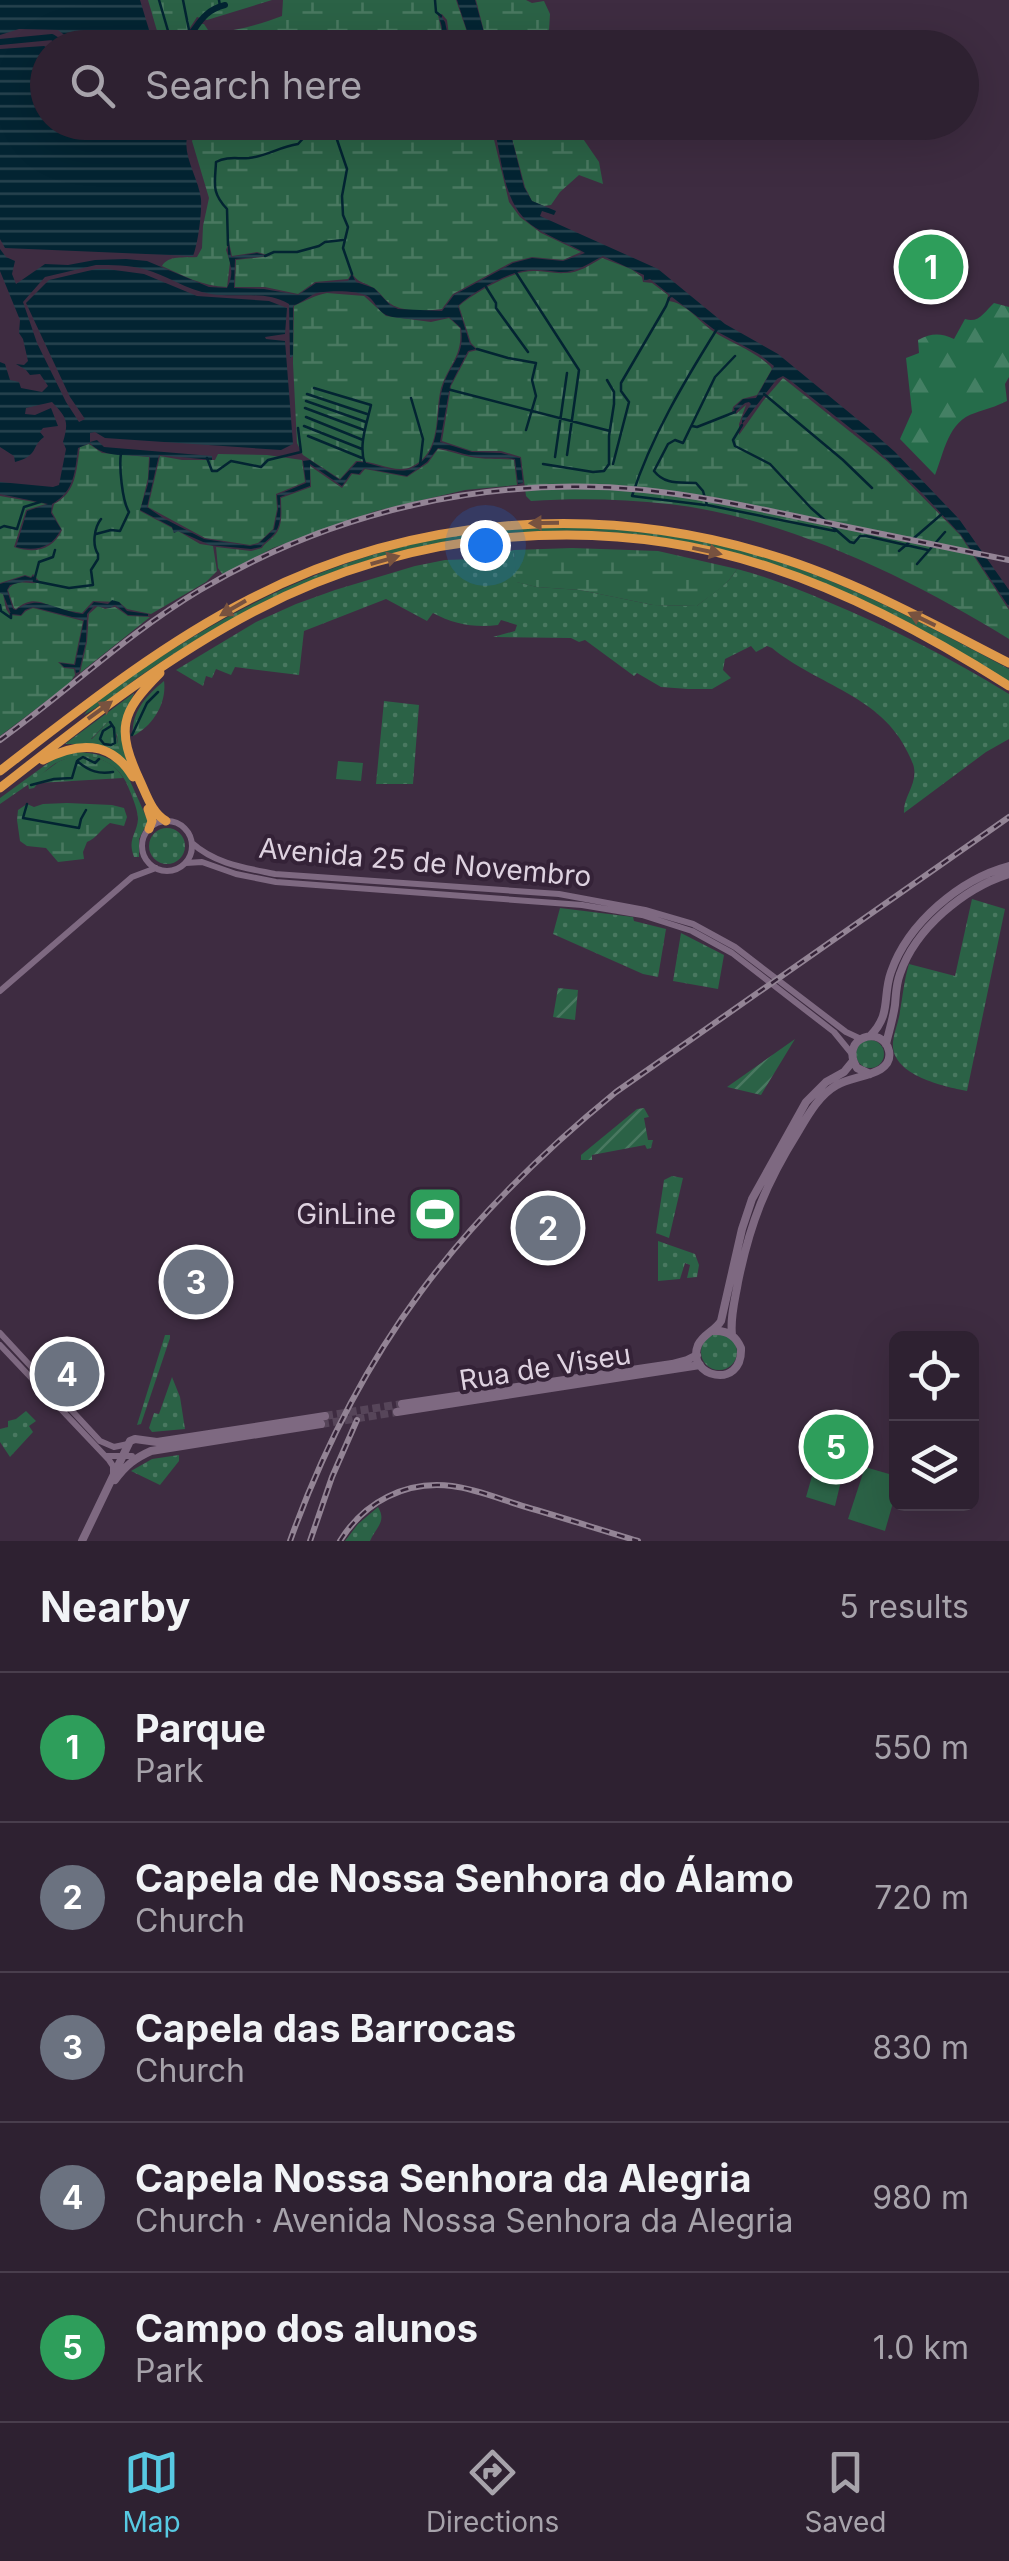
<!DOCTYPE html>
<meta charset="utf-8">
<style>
body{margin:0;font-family:Inter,sans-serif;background:#362939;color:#f1f3f6}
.controls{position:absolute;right:30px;bottom:30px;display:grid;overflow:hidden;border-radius:15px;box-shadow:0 10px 40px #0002}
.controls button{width:90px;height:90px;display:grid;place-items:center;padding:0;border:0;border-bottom:2px solid #493e4d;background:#2e2131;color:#f1f3f6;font:50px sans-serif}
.you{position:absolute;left:485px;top:545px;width:35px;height:35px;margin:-25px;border:8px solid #fff;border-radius:50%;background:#1a73e8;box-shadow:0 0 0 15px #1a73e833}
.badge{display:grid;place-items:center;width:65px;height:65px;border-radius:50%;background:#57c9e2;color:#fff;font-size:32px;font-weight:700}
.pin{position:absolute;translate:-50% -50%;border:5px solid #fff;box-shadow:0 2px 10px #0006}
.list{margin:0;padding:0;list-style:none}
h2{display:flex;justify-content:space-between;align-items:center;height:130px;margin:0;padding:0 40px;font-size:42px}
h2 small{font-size:32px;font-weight:400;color:#a7a3ab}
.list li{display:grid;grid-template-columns:65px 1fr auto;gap:30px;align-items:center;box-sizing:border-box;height:150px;padding:0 40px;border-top:2px solid #493e4d}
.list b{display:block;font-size:38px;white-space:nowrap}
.list p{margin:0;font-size:32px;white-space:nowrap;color:#a7a3ab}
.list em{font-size:32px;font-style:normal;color:#a7a3ab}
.icon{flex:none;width:55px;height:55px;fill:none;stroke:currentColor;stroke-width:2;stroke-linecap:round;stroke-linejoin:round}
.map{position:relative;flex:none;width:1009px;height:1541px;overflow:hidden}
.search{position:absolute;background:#2e2131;box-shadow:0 10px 40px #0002;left:30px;right:30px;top:30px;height:110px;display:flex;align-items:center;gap:25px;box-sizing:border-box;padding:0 35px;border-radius:55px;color:#a7a3ab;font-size:38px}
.sheet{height:880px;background:#2e2131}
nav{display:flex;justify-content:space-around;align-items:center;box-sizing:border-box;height:140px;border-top:2px solid #493e4d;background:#2e2131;font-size:28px;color:#a7a3ab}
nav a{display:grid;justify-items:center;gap:5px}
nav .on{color:#57c9e2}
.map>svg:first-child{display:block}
.grass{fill:url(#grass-dots);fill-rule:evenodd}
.forest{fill:url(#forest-firs)}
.wetland{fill:url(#wetland-marsh)}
.park{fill:url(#park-tufts)}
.garden{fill:url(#garden-furrows)}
.pitch{fill:#2b6246}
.water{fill:url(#water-rules);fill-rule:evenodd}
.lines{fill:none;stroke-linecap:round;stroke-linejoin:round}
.stream{stroke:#032432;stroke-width:2.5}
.canal{stroke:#032432;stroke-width:6}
.secondary-tunnel{stroke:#564559;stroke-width:8;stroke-dasharray:8 4;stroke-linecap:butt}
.tertiary{stroke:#7e6981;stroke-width:6}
.secondary{stroke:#7e6981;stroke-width:8}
.motorway{stroke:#de994a;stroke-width:9}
.rail-casing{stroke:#938495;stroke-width:6}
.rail{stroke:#342237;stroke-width:2.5;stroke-dasharray:8;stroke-linecap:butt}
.oneway{fill:#78523f}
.labels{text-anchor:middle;stroke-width:8;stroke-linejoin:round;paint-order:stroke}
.street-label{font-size:28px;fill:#ded2e0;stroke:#342237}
.poi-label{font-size:28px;fill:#ded2e0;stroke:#342237;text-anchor:end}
</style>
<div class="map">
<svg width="1009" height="1541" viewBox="0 0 1009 1541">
<defs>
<pattern id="grass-dots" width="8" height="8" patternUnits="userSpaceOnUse" patternTransform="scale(2.5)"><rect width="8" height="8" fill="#2b6246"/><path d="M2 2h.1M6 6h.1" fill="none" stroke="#497860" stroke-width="1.8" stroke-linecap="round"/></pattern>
<pattern id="forest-firs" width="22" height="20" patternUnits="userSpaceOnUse" patternTransform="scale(2.5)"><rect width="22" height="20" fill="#256c4a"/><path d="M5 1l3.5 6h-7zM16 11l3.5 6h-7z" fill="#448064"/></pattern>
<pattern id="wetland-marsh" width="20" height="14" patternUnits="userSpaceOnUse" patternTransform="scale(2.5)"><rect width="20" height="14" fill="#2b6246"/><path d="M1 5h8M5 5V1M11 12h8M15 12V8" fill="none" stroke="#497860"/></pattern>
<pattern id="park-tufts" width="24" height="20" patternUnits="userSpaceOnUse" patternTransform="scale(2.5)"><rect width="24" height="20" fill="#2b6246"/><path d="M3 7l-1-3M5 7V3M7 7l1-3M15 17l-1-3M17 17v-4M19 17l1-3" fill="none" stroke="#497860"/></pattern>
<pattern id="garden-furrows" width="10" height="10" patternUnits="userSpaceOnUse" patternTransform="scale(2.5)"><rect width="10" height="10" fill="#2b6246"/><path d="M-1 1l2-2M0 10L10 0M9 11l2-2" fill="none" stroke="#497860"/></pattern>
<pattern id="water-rules" width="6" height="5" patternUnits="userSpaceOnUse" patternTransform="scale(2.5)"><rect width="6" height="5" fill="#032432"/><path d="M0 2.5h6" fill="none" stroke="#27434f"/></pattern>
</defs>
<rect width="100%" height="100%" fill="#3e2c41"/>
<path class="grass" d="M584,527C625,530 666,534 706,542C814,564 913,618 1009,669V682C959,656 910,631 860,606C836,594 812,578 786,569C620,508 428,521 270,599C225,621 182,648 140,676C122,689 104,704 84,715C100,693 146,667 170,651C268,589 375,542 492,531C522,528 554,528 584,527Z
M514,550L517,582L537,587L580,590L653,605L697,606C713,592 726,587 737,569C768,577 797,589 826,601C889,627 951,658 1009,694V739L986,752L904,813C903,797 917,785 914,768C914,765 909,755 908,753C882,696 817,685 772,648L767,646L756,652L751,646L725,659L723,670L731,678L712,689H688L661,687L637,673L634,676L585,640L579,642L571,638L493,637L515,631L517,625L501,620L498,625C475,628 453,624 433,613L427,621L386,599L304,631L299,675L235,667L231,675L216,669L212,678L206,676L203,686L176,670L256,622L296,604L335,590L415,566L445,560L475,559Z
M134,693C124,718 117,740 129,765L90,744H65ZM108,722L116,729L119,751L91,739Z
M384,701L419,705L413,784H376Z
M71,752C93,752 111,755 126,772L148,821L139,839V857H134C127,839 137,834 138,819C138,809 130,791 126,782C113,757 83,750 58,762C51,765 45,772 39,777C26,786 13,795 0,804V798L55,758Z
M149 846a18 18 0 1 1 36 0a18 18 0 1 1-36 0Z
M972,899L1005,909L967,1091C943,1086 890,1075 893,1042C894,1032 899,1021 900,1011C903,995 904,980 909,964L955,976Z
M560,908L633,917L634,921L666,929L658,977L643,974L553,934Z
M681,933L724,955L718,989L673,981Z
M856 1054a14 14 0 1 1 28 0a14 14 0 1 1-28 0Z
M672,1176L683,1178L669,1238L656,1233L664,1180Z
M658,1241L695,1254L699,1265L697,1277L687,1278L690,1265L685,1263L680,1279L658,1281Z
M701 1352a18 18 0 1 1 36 0a18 18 0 1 1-36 0Z
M165,1335H170V1338L141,1424L137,1425Z
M172,1377L180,1397L185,1429L152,1432L149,1428L154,1413L159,1414Z
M26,1411L36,1421L29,1426L33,1432L10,1457L0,1442V1429L8,1427V1421L16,1419Z
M179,1455V1461L160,1485L131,1471L152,1459Z
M378,1507C387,1522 376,1527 370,1541H345L358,1524Z"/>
<path class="forest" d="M994,303L1009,307V377L1005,384L1007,401C995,407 986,409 975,413C948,421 944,453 935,475L900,439L912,412L906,358L919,353L918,340C932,333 940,333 954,339L965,319C979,324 985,311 994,303Z"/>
<path class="wetland" d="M148,0H272L207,20L197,17L182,40L162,48Z
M283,0H456L468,35L466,41L449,35L447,20L442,14L438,15L442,32L438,37L419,47H188L201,24H204L210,33C235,31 259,25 282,16Z
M476,0H526L532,3L544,1L550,14L548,47H488Z
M205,123H490L509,202L520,217L541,233L581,252L563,260L532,257L512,262L453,294L442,309C428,311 402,312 391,304C383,299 379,290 372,287C362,281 358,283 352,273L348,279L315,282L298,294L265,287H235L236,260L271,256L257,252L232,256L229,242L226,250L230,262L227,287C202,286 184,276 162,266C168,255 185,258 197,257L202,248L203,226L209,198L192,141L196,131Z
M508,123H564L567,128L577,130L599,162L603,184L579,175L560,192L551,205L544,206L532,201L525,187Z
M602,258L631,269L642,277L643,282L652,283L668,295L667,301C685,301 699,322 714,332C733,344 753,350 770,366L772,369L757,395L742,399L733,407L732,412L736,414L746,405L739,424V435L763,401L783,378L888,462L960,535L1009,610V639C911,578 784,517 669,504C623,499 577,498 531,501L526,496L521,457L501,451H472L442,441L451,386L469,352L478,350L471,343L459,306C474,293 504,276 524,272C538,269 551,274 565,273C579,273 590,265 602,258Z
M327,293L364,296L386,316L431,322L449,318L460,328C463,356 449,364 441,388C434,415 443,452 411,467C395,474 374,460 356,461L340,479L303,455L297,443L293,363L294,306C305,301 315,295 327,293Z
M89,444L102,453L149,457L148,478L140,511L172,528L174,533L178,531L200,544L213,546L217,571L206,582L151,614L127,609L119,602L93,601L82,613C73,611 65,611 56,608C39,601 31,597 16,609L14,608L8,590C16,577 30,586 40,582L33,574L31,577L25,575L0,583V496L46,504L26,510L14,547C35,554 53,550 62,530L52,512L54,504C77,492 76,470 80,447Z
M438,449C450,451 460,455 471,457C485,460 500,458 514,460L517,485L465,490L376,511L273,548L223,575L218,568L216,547L251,551L262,548C265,543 269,541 273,537C284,527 281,511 281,498L311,487L310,466L342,488L352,474L360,475L365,469L407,477L428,463Z
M218,454L267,455L302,460L305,482L276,494L277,509L273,529L258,543L250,545L205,538L148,507L160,456L182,460H215Z
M572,548L658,551L737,569C725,588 714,592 697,606L653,605L580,590L537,587L516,582L514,550Z
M0,593L3,594L6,609L10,615L21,616L26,611L33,608L83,621L74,664L58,662L64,668L74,669L75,675L69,684L0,736Z
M98,606L105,609L115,607L128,616L150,617L80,673L87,642L89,614Z
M164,681C167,703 153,726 133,736C131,712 146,696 164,681Z
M120,715L116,736L120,752L91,740L108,722Z
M72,756C92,755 112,759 123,778L38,783L34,788L29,789L28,784L58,762Z
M67,803L112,805L124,808L127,817L124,826L110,823C101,829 97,838 87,842L83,852L84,859L58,862L46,848L27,846L20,841L17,820L18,810L27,804L34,807L43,804Z"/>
<path class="park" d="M903,250L926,256L949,269L934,284Z
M338,761L363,763L361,781L336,779Z
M828,1430L852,1437L844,1463L820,1456Z"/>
<path class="garden" d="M558,988L578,990L575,1020L553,1017Z
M795,1039L761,1095L727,1087Z
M644,1108L649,1117L644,1118L648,1140H653L651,1148L647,1149L645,1145L592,1155V1160H581V1155L637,1109Z"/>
<path class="pitch" d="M818,1455L845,1464L835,1506L806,1497Z
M865,1467L896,1476V1492L885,1531L848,1519Z"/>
<path class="water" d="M0,0H140L153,43L149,47H80L58,30L19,29L0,35Z
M457,0H475L488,47H460L448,41L430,47H422C437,40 447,36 439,18L441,16L445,22L448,36L467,44L469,37Z
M44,46L48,48V122L196,123C173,144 198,173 201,199C202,212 198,244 193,256L5,248L0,239V49Z
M493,123H508L524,187L532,201L556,211L554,215L542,211L540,216L658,269L725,324L778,354L868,428L895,452L959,519L1009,590V607L961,535L923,494L874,447L791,381L783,376L777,379L742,424V418L751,404L749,402L745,403L735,412L734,408L743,399L756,398L774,366L759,354L716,331L672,297L668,299L670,295L650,279L644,281V275L603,256C589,263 577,273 559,272C549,271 539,269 528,270C508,272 472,292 458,306L470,344L476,349L468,351L450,386L440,442L472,452L501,453L520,458L523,483L518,484L515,459C501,456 485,459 472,456C460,453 450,449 438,448L427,462L407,476L364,468L359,474L351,473L342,486L310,464V486L280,497C280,510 283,526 272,536C268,540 264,542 261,547L251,549L210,545L178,531L174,533L172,527L140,510L148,484L150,457C129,453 105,460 90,443L78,448C75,471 75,491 52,504L51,513L61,529C52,549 35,551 16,547L27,511L48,504L0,494V482L53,487L59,485L66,449L63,442C69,421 67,418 52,402L26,408L25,414L35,415L51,408L58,426L43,428L40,432L44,437C31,446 39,456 15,462L14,456L0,447V362L5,364L10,380L19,382L21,388L42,392L48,386L40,374L30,375L26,370L16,364L24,365L28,361L23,339L19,333L20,320L0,271V249L6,257L15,261L12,274L16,284L45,264L68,265L95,260L126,259L147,261L209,287L227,288C238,267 224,260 229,243L231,257L257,253L268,256L235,259L234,288L264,289L298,295L316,283L348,281L352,274L356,282L374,288L390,305L398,309L442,311L454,295L513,263L532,258L563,261L585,253C570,244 551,238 536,228C501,206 503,159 493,123ZM96,265C112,265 129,265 144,269C167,275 186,290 211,294C237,298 266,290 289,304L290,358L293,356V306C300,303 307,298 314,294C324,290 360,290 369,297C375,302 378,311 386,315C397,320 438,321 449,317L461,328C465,356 451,362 443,386C434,414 445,454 410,469C395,475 374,462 357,462L340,480L310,460L303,461L306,483L277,495L278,509L274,529L258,544L250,546L204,539L163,518L147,507L159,455L212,460V456L104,447L97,440L90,442V433L95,432L105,438L281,450L293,444L285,341L266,339L265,337L285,334L287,308L269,301L197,296L144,274L107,269H96L49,280L26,303L70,397L85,419L79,422L66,402L37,343L23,302L45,277Z
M25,576L31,578L33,576L38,582L26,581L10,585L7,590L13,609L16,610C40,593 55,611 83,614L94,602L108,604L112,600L119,602L127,611L148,614V616L128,615L115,605L110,608L94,606L87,614L86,641L79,672L76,673L75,668L64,667L60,663L75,665L84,620L33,607L25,610L21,615L11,614L3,594L0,593V584Z"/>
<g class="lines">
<path class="stream" d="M159,0L173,48
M183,0L190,35
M219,0L220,6
M435,0L436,12L441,16
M181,46L182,48
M331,122L347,169L342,196L343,215L348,227L343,248L352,274
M228,245L227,209C211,192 215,184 216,162C227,156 237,159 249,158C267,156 279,147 298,144L318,122
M265,256L274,252H297L319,246L325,242L343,240
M515,271L579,370L567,455
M486,287L496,303V308L528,352
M477,349L508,358L536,363L532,380L536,396L526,430
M735,356L715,377L683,443L675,440L668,444L654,471C665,485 679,482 696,483L703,491L707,505L835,531
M314,388L371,405C367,423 358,446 365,464
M447,389L610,431
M307,394L367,414
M764,394L843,460L872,488
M411,398L423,439L420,465
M306,401L366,422
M305,408L364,430
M306,417L363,440
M742,425L733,440L735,446L770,464L811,508L850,542L854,543L860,536H866L928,550
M304,426L362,449
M692,426L697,427L735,412
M308,436L362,458
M555,457L567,373
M207,458L212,471H217L231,461L261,467L268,460L301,452L298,428
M543,464L593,472L604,471L609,464V436L614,404V392L607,380
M613,464L629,402L621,391V383L666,306L669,298
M705,505L632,496C651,437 684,382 717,329
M0,528L4,526L17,529L24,507L40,502
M96,534L111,530L120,531L129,512C122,501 119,466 121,453
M55,550L53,557L39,562L34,581L69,588L93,585L91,570L98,559V554C92,545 94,528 101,519
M899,551L943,513
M917,564L945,532
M0,605L1,611L11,618V614
M110,722L114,728L115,743L111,745L104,744L100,739L103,731L111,726
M132,735L147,703L158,692
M78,760L83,757L95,763L99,759
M31,785L54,779L72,778L77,761C90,772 99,774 113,772
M27,804L23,818L79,828L81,819L86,810"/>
<path class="canal" d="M0,42L52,37L60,42L65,48
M177,48C198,33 197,12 225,5"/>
<path class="secondary-tunnel" d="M325,1416L402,1404
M321,1424L397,1412"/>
<path class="tertiary" d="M142 846a25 25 0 1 1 50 0a25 25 0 1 1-50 0Z
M192,843C215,864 246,868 275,874L559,894L645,910L693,924L735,947L846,1032L861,1039
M186,863L202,862L236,874L276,882L582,905L642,915L692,931L732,953L834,1032L852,1054
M0,991L132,877L156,868
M0,1333L100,1441L114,1447L128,1444
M0,1345L109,1460L113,1466V1474
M106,1456H132"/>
<path class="secondary" d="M870,1036C892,1014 882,997 891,972C908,923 960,879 1009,866
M886,1044C889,1031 893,1019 895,1005C896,994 896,984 900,974C915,929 964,888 1009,874
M714,1331C727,1330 736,1336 741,1348C743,1391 685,1377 698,1345C703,1334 715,1331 721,1321L742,1229L752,1199L806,1102L826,1082L844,1072L853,1061
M732,1335C730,1317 735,1300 738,1282C750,1223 766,1183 798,1132C808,1115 819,1095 837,1085C853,1075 894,1076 889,1051C883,1024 838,1037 857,1068L870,1074
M402,1404L672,1364L687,1360L697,1355
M397,1412L700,1365
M115,1480C125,1466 135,1458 151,1451L321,1424
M82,1541L130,1441L135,1439L157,1442L325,1416"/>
<path class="motorway" d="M160,673C120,713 116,729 140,781C147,796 152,813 166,821
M43,760C78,742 111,740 133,777
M0,771C80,709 160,645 250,599C412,515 601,502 774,556C856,581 933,624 1009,663
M0,788C82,724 163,659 255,611C413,528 603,512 772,568C855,595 935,639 1009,686
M148,809L152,821L149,829"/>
<g class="rail-casing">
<path id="rail" d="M0,740C68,691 128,633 200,590C333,511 490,475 644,490C704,496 764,510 823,522C885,535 947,547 1009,560
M290,1541C358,1351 460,1219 616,1092L1009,817
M310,1541L332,1477L357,1420
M340,1541C364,1502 406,1480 452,1486C477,1489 502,1500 526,1507C564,1518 601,1530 638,1541"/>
</g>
<use href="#rail" class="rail"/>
</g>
<defs><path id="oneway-solid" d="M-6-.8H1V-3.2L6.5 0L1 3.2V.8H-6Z" transform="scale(2.5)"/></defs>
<g class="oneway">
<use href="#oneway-solid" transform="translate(544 523) rotate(179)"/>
<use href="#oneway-solid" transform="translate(707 551) rotate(12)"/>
<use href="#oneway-solid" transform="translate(385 560) rotate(-16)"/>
<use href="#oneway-solid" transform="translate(233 608) rotate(150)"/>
<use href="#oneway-solid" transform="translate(922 619) rotate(-154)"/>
<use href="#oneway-solid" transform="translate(100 710) rotate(-36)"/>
</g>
<defs>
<g id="stadium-square" transform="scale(2.875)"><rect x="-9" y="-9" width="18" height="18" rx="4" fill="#2e9e5b" stroke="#342237"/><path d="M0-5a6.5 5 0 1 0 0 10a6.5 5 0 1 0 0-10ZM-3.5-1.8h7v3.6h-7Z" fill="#fff"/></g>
</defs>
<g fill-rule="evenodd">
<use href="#stadium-square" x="435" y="1214"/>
</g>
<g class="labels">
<g class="street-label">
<text transform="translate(425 862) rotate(5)" y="10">Avenida 25 de Novembro</text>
<text transform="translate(545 1367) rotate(-9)" y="10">Rua de Viseu</text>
</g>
<g class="poi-label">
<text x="396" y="1224">GinLine</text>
</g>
</g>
</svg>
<div class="controls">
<button><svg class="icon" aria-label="locate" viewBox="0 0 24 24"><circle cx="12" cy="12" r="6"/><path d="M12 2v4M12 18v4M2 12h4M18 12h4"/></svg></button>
<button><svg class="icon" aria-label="layers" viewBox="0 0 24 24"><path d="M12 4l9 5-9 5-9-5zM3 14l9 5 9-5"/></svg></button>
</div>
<div class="you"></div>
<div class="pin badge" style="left:931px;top:267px;background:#2e9e5b">1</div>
<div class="pin badge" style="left:548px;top:1228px;background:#6b7280">2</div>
<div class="pin badge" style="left:196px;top:1282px;background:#6b7280">3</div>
<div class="pin badge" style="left:67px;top:1374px;background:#6b7280">4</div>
<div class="pin badge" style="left:836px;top:1447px;background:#2e9e5b">5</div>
<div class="search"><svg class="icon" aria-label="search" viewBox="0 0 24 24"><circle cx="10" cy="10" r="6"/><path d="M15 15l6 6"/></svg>Search here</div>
</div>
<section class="sheet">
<h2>Nearby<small>5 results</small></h2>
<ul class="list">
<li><span class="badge" style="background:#2e9e5b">1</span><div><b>Parque</b><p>Park</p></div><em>550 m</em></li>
<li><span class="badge" style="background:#6b7280">2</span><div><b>Capela de Nossa Senhora do Álamo</b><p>Church</p></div><em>720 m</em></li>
<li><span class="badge" style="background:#6b7280">3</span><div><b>Capela das Barrocas</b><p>Church</p></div><em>830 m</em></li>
<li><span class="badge" style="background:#6b7280">4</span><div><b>Capela Nossa Senhora da Alegria</b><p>Church · Avenida Nossa Senhora da Alegria</p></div><em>980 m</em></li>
<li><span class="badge" style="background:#2e9e5b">5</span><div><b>Campo dos alunos</b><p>Park</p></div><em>1.0 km</em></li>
</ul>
</section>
<nav>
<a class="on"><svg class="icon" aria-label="map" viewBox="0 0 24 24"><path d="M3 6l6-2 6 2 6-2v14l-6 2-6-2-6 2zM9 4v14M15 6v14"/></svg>Map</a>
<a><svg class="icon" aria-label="directions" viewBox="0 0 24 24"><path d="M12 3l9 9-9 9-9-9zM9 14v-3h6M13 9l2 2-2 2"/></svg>Directions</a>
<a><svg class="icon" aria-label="saved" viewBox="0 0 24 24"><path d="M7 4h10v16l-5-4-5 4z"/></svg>Saved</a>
</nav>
